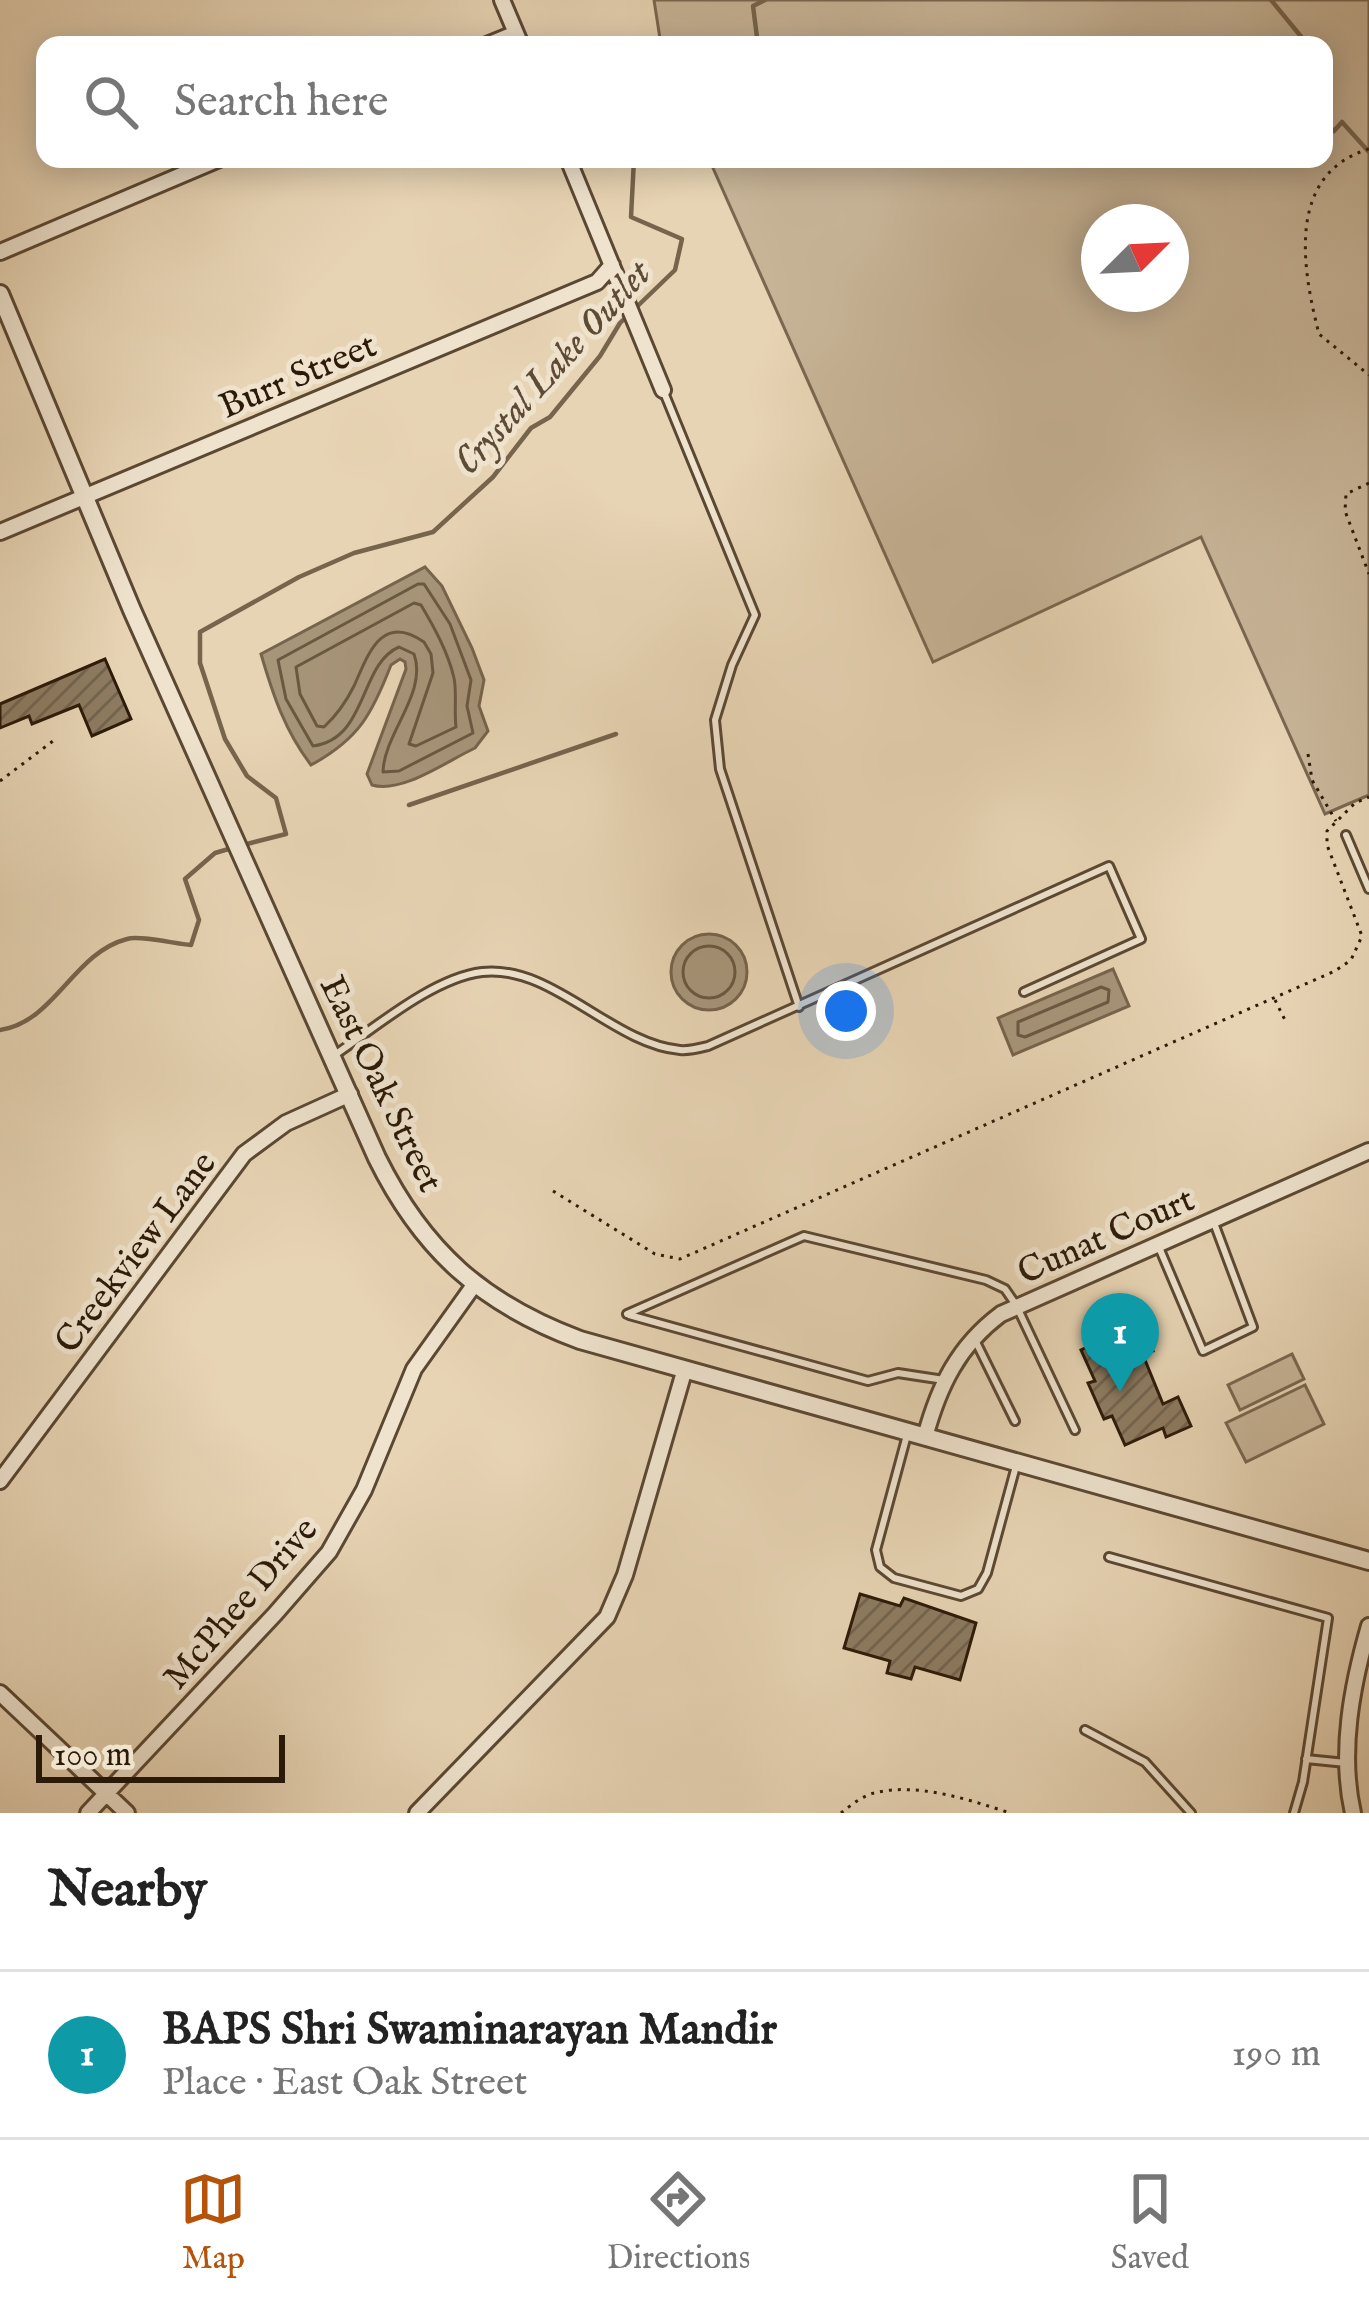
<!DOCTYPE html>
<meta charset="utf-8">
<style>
body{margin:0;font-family:"IM FELL English",serif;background:#f6f6f6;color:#222}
.compass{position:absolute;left:1081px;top:204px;width:108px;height:108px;border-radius:50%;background:#fff;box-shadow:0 6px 30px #0003;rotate:66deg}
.scale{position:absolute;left:36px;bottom:30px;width:249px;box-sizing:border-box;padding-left:12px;border:6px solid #2c1a08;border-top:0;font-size:33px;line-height:42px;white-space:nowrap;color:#2c1a08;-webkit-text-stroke:9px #efe3ce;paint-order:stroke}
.you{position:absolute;left:846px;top:1011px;width:42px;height:42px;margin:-30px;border:9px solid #fff;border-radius:50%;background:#1a73e8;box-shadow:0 0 0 18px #1a73e833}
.badge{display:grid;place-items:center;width:78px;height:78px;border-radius:50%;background:#b45309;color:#fff;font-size:39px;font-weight:700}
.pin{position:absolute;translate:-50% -99px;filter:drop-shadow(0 3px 6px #0008)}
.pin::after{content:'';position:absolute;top:63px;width:42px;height:36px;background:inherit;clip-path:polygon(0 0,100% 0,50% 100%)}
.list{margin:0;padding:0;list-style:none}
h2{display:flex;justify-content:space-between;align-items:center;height:156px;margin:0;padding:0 48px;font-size:51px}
h2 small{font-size:39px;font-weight:400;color:#767676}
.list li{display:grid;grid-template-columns:78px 1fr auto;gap:36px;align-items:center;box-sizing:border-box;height:168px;padding:0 48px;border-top:3px solid #e0e0e0}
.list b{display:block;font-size:45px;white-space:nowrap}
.list p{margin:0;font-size:39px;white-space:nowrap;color:#767676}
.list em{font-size:39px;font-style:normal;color:#767676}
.icon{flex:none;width:66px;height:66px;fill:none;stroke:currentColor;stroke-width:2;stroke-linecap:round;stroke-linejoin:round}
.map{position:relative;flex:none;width:1369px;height:1813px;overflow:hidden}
.search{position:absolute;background:#fff;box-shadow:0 6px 30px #0003;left:36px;right:36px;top:36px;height:132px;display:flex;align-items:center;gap:30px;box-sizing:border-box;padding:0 42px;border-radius:24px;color:#767676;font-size:45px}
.sheet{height:324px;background:#fff}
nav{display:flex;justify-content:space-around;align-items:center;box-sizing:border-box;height:168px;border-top:3px solid #e0e0e0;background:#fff;font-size:33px;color:#767676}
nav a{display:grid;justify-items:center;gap:6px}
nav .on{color:#b45309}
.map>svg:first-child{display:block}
.green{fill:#c7b497;stroke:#7a6750;stroke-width:3;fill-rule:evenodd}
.water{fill:#a7957a;stroke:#76644c;stroke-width:3}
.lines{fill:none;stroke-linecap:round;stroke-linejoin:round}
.shore{stroke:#6a5841;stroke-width:3}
.stream{stroke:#76644c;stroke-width:4.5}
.building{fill:url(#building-hatch);stroke:#2c1a08;stroke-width:3}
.service-casing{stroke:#5b4833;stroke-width:12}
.minor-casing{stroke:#5b4833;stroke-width:20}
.tertiary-casing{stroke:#5b4833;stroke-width:22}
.path{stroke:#2c1a08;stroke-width:3;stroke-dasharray:3 6;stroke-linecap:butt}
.service{stroke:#efe3ce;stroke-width:6}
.minor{stroke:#efe3ce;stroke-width:14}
.tertiary{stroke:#efe3ce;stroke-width:16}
.labels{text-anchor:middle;stroke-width:10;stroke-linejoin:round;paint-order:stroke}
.street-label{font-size:36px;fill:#2c1a08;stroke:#efe3ce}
.water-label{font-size:39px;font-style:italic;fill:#5d4b36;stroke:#efe3ce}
</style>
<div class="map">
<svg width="1369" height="1813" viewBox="0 0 1369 1813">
<defs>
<pattern id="building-hatch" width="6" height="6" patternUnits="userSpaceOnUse" patternTransform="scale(3)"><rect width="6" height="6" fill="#8d7b61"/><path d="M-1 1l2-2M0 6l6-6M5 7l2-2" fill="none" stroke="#73644e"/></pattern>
</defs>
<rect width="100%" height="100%" fill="#e7d4b4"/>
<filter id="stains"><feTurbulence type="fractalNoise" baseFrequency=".00167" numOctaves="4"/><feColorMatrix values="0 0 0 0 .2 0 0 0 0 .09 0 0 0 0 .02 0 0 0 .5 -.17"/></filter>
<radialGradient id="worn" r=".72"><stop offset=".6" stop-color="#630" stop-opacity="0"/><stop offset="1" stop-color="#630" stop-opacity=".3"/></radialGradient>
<path class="green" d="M654,0H1369V795L1325,814L1201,537L933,662L709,159H1324V45H661ZM1099,222H1171V294H1099Z
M1292,1354L1304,1379L1240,1410L1228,1385Z
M1305,1385L1324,1424L1246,1462L1226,1423Z"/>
<path class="water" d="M425,567L442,586L472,648L484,680L479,706L488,731L475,748C447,761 402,794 372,785L367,774L406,669L405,662L400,659L391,665C372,714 359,739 311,765C285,731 273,695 261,654Z
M671 972a38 38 0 1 1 76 0a38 38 0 1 1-76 0Z
M1113,969L1129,1006L1013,1055L998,1018Z"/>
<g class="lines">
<path class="shore" d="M418,584H424L450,624L471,680L467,706L473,733L399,771L383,772C384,733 428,693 414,654L399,647C359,664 368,739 313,746L286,699L278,660Z
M414,603L421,605C434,627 448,652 454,678C457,692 454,712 456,727L416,746L409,744L433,673L431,654L424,642C381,612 368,655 354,686C346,702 337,715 324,727L317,726L300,694L296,667Z
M683 972a26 26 0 1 1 52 0a26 26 0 1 1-52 0Z
M1101,987L1109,990L1108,1002L1025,1037L1018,1035V1022Z"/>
<path class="stream" d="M1271,0L1308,45
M758,45L753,6L765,0
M1324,122L1334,131L1342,122L1369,152
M409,805L616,734
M243,845L286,834L276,798L247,776L225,739L200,663V632L299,577L354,553L433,532L493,477L531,428L550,417L600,356L620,323L675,270L682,239L631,217L634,159
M0,1030C55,1022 73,953 127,939C139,935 176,944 191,945L199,920L185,879L215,853L232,848"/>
</g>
<path class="building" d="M105,659L131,719L92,736L79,705L32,724L29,716L0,728V704Z
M1145,1329L1153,1351L1143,1355L1163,1404L1178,1397L1191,1426L1166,1437L1163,1428L1125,1445L1112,1416L1104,1419L1088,1383L1095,1381L1081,1350L1124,1330L1127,1337Z
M860,1594L900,1606L904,1598L976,1623L960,1680L915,1667L911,1679L887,1673L890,1661L844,1648Z"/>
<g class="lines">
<g class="service-casing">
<path id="service" d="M663,390L755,615L732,665L715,720L720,769L799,1007
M1346,835L1369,889
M336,1054C376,1027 433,978 482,972C552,964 612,1044 680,1050C689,1051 700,1048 708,1046L1109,866L1141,939L1024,992
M1158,1245L1203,1351L1253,1327L1214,1223
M627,1314L804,1236L986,1280L1005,1289L1016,1305L1075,1430
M629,1315L868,1381L898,1373L944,1380
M975,1340L1015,1421
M907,1435L876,1550L880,1567L894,1578L961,1596L978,1589L987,1573L1016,1466
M1109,1557L1328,1618L1303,1782L1294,1813
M1085,1730L1145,1762L1191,1813
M1306,1759L1346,1763"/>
</g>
<g class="minor-casing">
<path id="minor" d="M502,0L521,45
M487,45L516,33
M568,159L663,390
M0,252L219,159
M0,532L597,282L612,265
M925,1437C939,1386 958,1346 1001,1314L1369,1151
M0,1481L244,1154L286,1123L350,1094
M0,1693L127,1813
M88,1813L275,1614L329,1552L364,1490L414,1369L474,1285
M417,1813L607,1617L625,1575L684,1372
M1353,1813C1339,1752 1352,1685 1369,1626"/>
</g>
<g class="tertiary-casing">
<path id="tertiary" d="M0,294L132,610L377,1158C423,1251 483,1304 580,1340L1369,1561"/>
</g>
<path class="path" d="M1369,149C1286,174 1302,268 1319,334L1369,375
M1369,483L1346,494L1345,511L1369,574
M1308,754L1312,780L1336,821
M0,781L57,738
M1275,1000L1285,1020
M553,1191L655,1254L680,1259L1335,971L1351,960L1362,936L1327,845V831L1355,803L1369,797
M841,1813C851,1805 862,1796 874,1793C917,1782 970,1800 1010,1813"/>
<use href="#service" class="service"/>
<use href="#minor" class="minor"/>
<use href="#tertiary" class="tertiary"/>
</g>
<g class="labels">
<g class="street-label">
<text transform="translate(297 374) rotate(-23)" y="13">Burr Street</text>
<text transform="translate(383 1083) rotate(64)" y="13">East Oak Street</text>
<text transform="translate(1105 1234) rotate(-24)" y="13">Cunat Court</text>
<text transform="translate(134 1251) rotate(-53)" y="13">Creekview Lane</text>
<text transform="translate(239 1602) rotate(-49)" y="13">McPhee Drive</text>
</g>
<g class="water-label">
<text transform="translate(551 366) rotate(-48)" y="14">Crystal Lake Outlet</text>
</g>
</g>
<rect width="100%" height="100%" filter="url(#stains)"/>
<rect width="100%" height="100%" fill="url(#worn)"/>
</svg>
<svg class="compass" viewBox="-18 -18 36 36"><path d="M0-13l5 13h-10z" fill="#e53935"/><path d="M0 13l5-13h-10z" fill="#767676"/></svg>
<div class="scale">100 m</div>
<div class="you"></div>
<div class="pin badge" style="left:1120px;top:1392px;background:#0f9aa8">1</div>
<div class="search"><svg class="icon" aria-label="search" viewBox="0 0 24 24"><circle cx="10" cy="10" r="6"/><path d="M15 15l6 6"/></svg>Search here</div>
</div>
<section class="sheet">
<h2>Nearby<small></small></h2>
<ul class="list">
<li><span class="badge" style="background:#0f9aa8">1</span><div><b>BAPS Shri Swaminarayan Mandir</b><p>Place · East Oak Street</p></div><em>190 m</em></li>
</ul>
</section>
<nav>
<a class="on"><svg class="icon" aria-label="map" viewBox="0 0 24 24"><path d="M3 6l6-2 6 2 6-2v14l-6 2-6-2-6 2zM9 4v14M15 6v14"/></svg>Map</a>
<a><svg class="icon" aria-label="directions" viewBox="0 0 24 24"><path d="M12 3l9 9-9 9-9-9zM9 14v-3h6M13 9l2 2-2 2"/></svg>Directions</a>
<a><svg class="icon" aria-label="saved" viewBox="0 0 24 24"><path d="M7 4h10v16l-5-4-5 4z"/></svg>Saved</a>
</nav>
